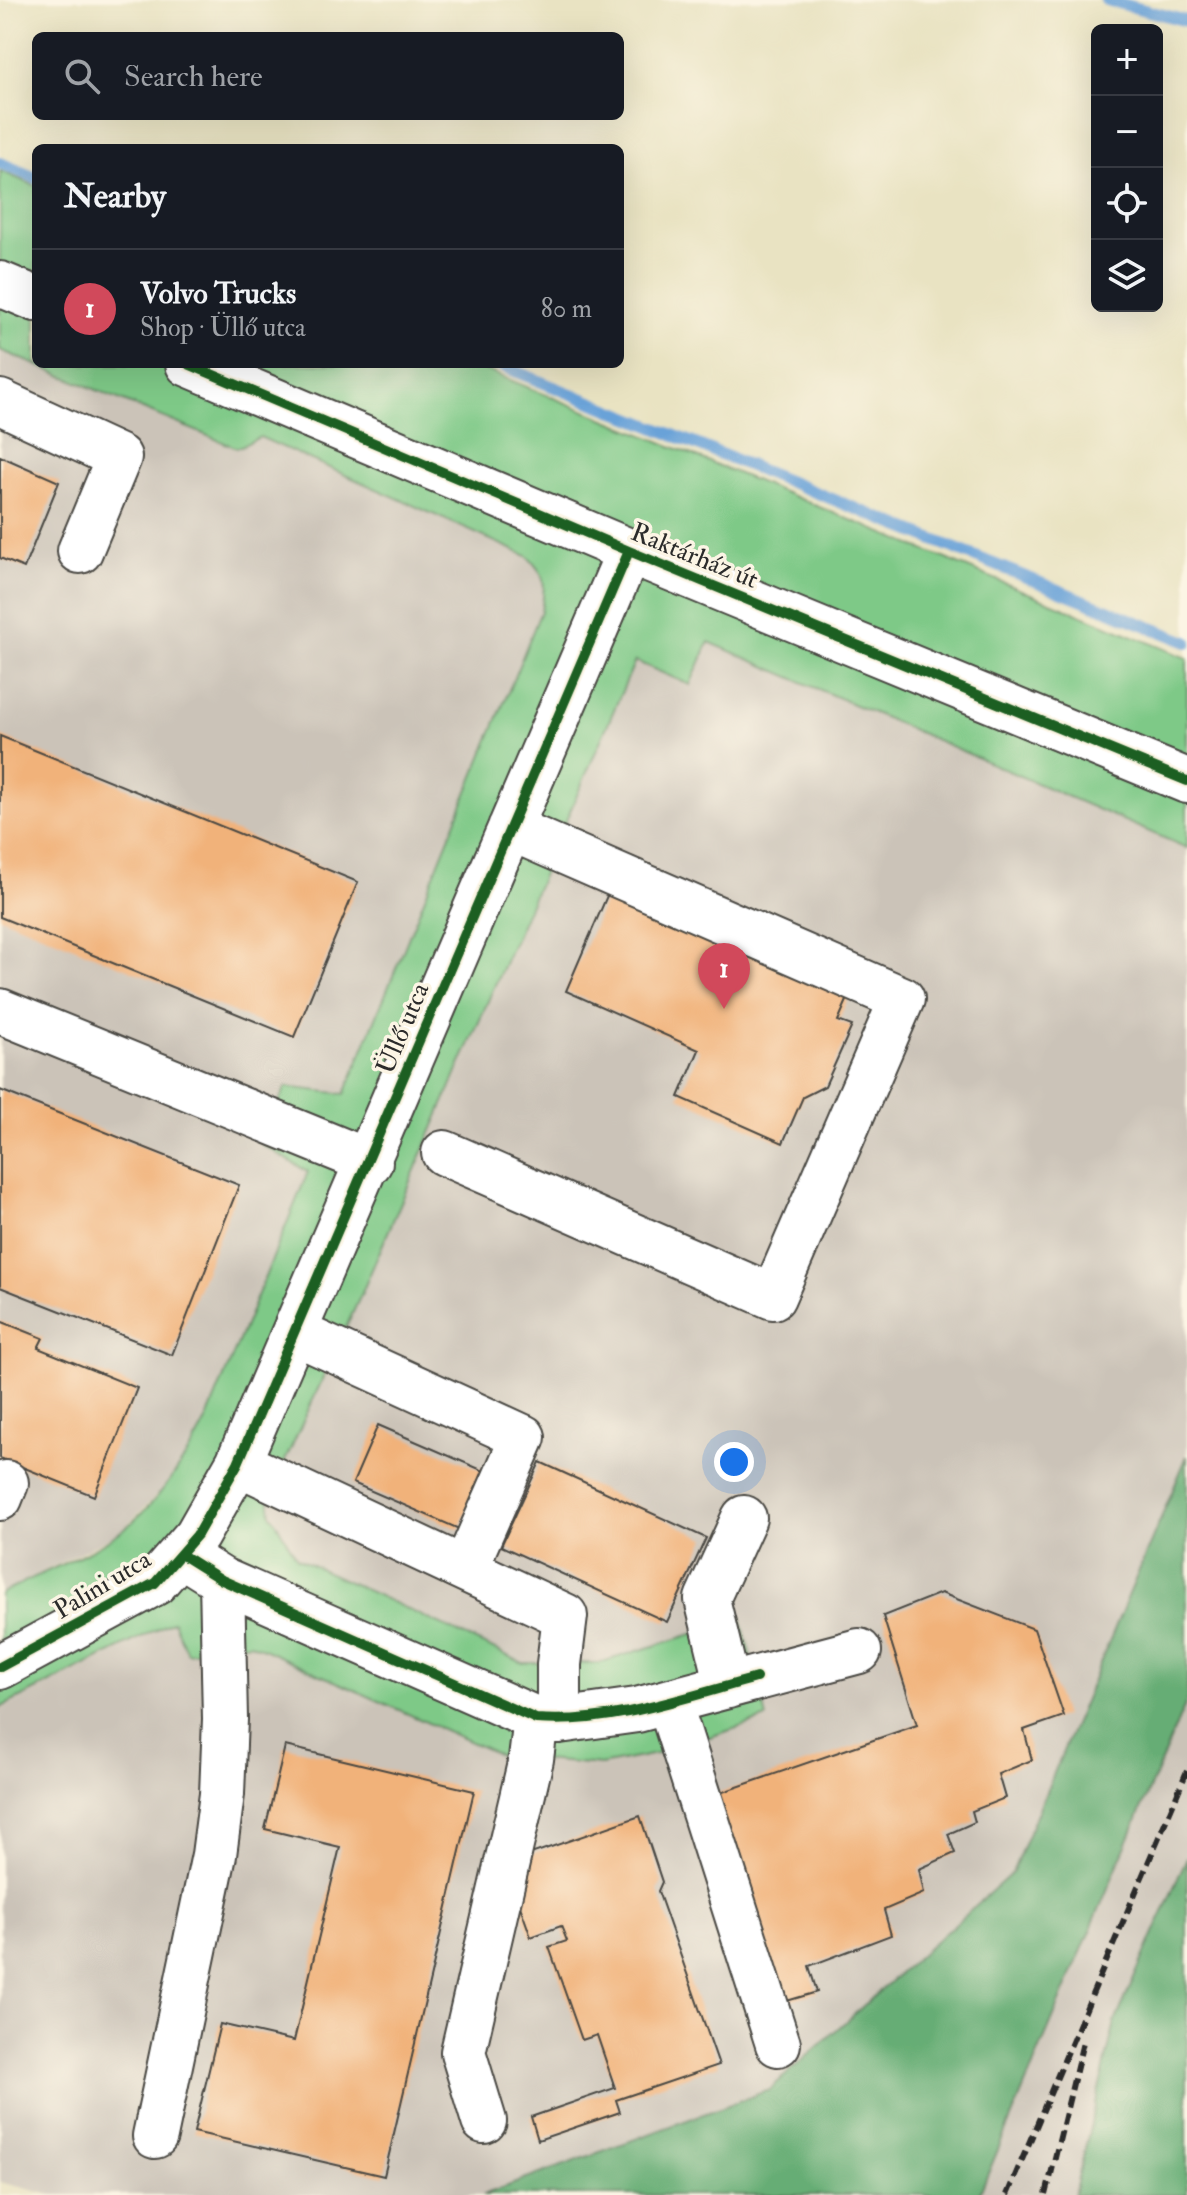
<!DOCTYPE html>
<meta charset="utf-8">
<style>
body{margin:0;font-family:"IM FELL Double Pica",serif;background:#242831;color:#f1f3f6}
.controls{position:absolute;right:24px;top:24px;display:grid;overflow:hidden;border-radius:12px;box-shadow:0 8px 32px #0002}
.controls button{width:72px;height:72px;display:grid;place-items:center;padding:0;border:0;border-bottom:2px solid #363941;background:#171b24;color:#f1f3f6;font:40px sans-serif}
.you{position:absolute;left:734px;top:1462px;width:28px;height:28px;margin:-20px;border:6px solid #fff;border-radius:50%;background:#1a73e8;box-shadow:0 0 0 12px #1a73e833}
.badge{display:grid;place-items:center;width:52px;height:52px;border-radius:50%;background:#d1495b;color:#fff;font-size:26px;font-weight:700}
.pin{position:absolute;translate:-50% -66px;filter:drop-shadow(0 2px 4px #0008)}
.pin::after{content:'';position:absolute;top:42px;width:28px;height:24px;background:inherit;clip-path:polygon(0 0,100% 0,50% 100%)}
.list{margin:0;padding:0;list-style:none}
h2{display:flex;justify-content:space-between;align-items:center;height:104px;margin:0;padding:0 32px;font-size:34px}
h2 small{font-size:26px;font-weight:400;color:#9ea1a6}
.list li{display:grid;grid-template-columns:52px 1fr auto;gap:24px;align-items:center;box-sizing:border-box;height:120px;padding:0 32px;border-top:2px solid #363941}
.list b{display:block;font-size:30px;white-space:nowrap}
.list p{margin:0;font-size:26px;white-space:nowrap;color:#9ea1a6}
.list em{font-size:26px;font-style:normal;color:#9ea1a6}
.icon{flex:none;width:44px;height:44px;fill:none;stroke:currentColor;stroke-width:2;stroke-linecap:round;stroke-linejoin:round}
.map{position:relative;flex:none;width:1187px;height:2195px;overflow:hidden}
.search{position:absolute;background:#171b24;box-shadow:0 8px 32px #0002;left:32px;top:32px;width:592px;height:88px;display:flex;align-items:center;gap:20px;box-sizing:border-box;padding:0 28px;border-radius:12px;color:#9ea1a6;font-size:30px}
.panel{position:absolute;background:#171b24;box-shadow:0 8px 32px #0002;left:32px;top:144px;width:592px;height:224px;border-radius:12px}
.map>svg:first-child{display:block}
.industrial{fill:#cbc3b8}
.green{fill:#7ec987;stroke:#547a59;stroke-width:2}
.forest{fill:#66ad74;stroke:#486c50;stroke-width:2}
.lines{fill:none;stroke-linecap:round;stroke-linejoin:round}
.stream{stroke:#69a2d8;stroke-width:12}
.building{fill:#f1b27a}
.minor-casing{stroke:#484742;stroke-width:48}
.minor{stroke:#fff;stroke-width:44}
.rail{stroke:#2b2b2b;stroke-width:6;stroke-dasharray:12 6;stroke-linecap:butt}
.cycleway-casing{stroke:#fcf5e5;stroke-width:15}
.cycleway{stroke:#1b5e20;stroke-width:10}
.labels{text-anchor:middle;stroke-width:7;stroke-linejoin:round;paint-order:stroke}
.street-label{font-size:26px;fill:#2b2b2b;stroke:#fcf5e5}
</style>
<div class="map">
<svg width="1187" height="2195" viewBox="0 0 1187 2195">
<rect width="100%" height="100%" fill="#fcf5e5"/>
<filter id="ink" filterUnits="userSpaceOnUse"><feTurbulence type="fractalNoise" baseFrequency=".0125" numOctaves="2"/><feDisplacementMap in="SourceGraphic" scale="16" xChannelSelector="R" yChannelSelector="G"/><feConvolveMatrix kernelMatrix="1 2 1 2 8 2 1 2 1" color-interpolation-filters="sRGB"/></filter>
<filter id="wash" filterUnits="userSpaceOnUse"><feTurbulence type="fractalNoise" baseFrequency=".006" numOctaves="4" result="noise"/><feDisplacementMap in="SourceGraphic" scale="32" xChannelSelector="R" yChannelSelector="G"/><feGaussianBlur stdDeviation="1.8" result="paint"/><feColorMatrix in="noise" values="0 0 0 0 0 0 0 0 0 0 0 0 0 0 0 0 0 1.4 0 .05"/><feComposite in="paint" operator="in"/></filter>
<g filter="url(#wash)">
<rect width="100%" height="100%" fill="#e9e3c2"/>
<path class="industrial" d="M0,350L236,448L259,437L527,556L542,571L545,586L541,611L345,1095L286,1088L261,1143L308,1172L206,1421L187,1457L164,1488L120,1532L0,1594Z
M709,642L1187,848V1456L1013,1873L769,2090L483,2195H52L0,2182V1708L173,1621L187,1653L250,1643L504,1757L741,1620L599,1663H523L297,1558L271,1514L269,1496L360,1297L635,661Z
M1187,1700V1857L1115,2022L1074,2195H979Z"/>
<path class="green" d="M0,171L36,186V364H471L1187,658V848L709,642L690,685L635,661L360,1297L269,1496L271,1514L297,1558L523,1663H599L741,1619L767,1718L661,1753L601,1765L504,1757L250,1643L187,1653L173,1621L0,1708V1594C36,1575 88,1555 120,1532C158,1504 185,1461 206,1421L308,1172L260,1143L286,1087L345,1094L541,611C545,584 548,577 527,556L260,437L237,448L0,350Z"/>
<path class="forest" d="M1187,1456V1700L979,2195H483L769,2090L1012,1873Z
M1187,1857V2195H1074L1115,2022Z"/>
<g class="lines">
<path class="stream" d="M1106,0L1187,21
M0,163L36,178
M497,364L1187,642"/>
</g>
<g id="blocks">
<path class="building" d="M0,456L59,482L24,568L0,558Z
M0,736L358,882L294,1037L0,917Z
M609,891L849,996L838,1021L852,1026L825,1086L803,1097L783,1143L679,1097L699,1050L566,991Z
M0,1090L239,1185L172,1355L0,1287Z
M0,1321L43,1338L38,1348L137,1388L94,1496L0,1458Z
M378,1425L484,1471L459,1529L353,1483Z
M540,1462L706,1538L667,1622L501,1546Z
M941,1593L1034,1629L1064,1716L1024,1730L1032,1760L998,1774L1005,1798L972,1811L975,1822L948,1834L955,1853L919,1869L924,1893L884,1910L891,1935L809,1966L817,1992L780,2003L711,1796L917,1725L883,1616Z
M285,1746L474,1791L384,2176L194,2132L220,2024L294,2041L340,1847L265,1829Z
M640,1816L662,1882L658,1891L719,2065L616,2100L620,2112L538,2140L531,2117L615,2088L597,2035L582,2040L549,1947L567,1941L561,1926L531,1937L510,1878L528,1873L522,1857Z"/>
</g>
</g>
<g filter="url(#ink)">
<use href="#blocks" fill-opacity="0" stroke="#484742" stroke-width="2"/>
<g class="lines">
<g class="minor-casing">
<path id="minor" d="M0,284L36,299
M188,364L629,551L1187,781
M0,402L119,457L80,551
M0,1011L370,1162
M444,1153L773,1297L902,999L510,828
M296,1333L523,1437L465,1569
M238,1463L565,1616L559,1664V1721
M0,1498L6,1483
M182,1555L222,1580L536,1719L559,1721L637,1710L859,1651
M0,1667L155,1583L197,1535L238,1463L629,551
M728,1686L707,1599L744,1518
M669,1702L778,2044
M484,2121L463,2052L531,1759L536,1719
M155,2136L214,1855L222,1794L225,1719L222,1580"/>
</g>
<use href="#minor" class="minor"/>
<path class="rail" d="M1007,2195L1187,1771
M1046,2195L1083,2042"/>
<g class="cycleway-casing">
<path id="cycleway" d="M188,364L629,551L1187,781
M182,1555L222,1580L536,1719C609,1725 686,1697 756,1678
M0,1667L155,1583L197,1535L238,1463L629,551"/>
</g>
<use href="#cycleway" class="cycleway"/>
</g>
</g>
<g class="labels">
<g class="street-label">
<text transform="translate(695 555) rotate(22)" y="9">Raktárház út</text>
<text transform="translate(402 1028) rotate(-67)" y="9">Üllő utca</text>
<text transform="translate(102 1584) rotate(-31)" y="9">Palini utca</text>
</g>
</g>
</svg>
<div class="controls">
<button>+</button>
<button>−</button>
<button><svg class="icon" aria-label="locate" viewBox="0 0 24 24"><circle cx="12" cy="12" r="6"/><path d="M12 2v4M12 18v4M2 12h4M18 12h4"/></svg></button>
<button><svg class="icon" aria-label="layers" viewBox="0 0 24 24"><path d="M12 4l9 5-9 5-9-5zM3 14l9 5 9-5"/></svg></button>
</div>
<div class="you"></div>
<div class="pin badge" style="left:724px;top:1009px">1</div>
<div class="search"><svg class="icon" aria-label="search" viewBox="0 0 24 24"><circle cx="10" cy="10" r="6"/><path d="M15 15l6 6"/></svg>Search here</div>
<section class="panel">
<h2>Nearby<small></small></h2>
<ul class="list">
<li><span class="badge">1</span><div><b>Volvo Trucks</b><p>Shop · Üllő utca</p></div><em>80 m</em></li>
</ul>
</section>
</div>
